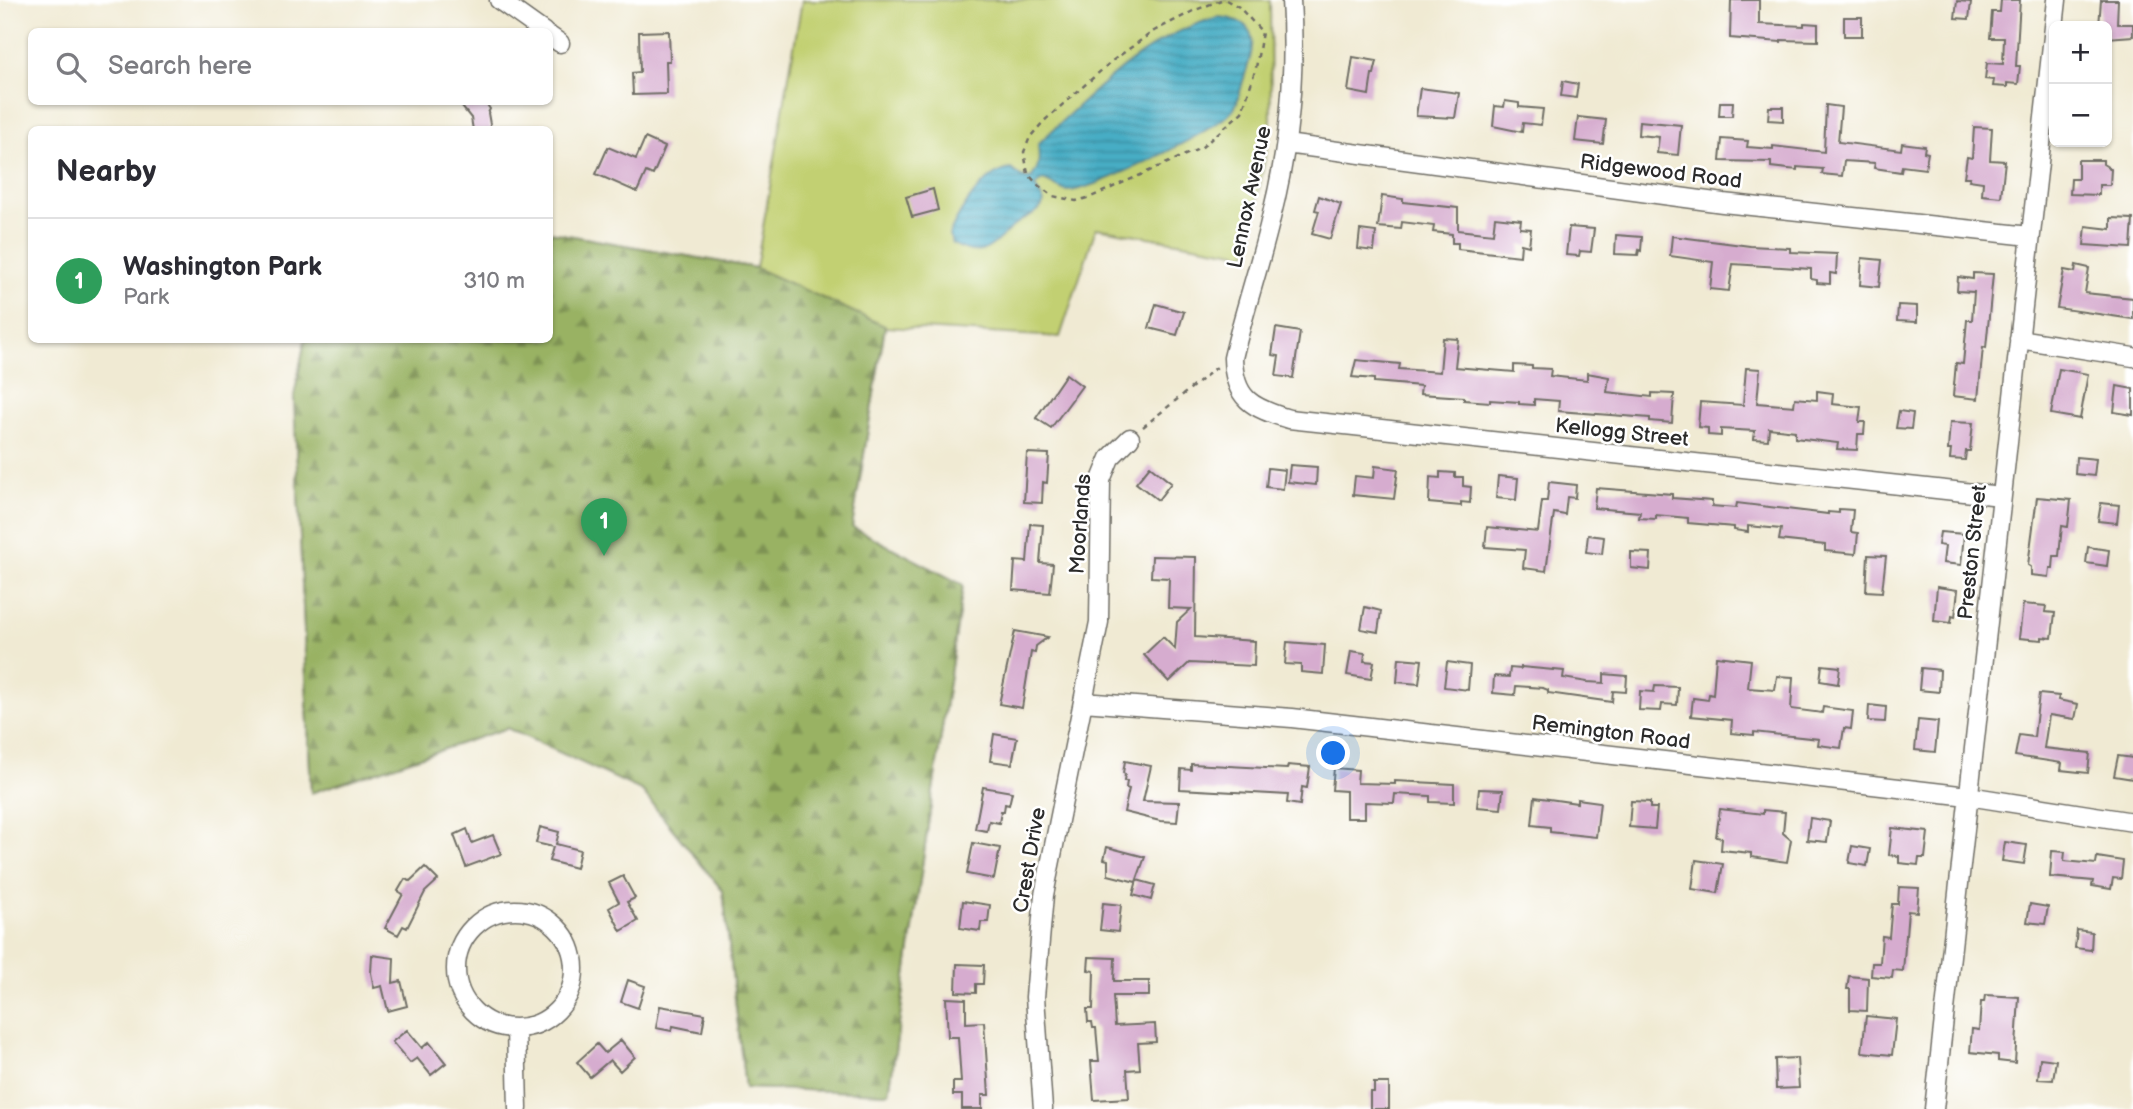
<!DOCTYPE html>
<meta charset="utf-8">
<style>
body{margin:0;font-family:"Balsamiq Sans",sans-serif;background:#f7f7f7;color:#2b2b33}
.controls{position:absolute;right:21px;top:21px;display:grid;overflow:hidden;border-radius:10px;box-shadow:0 2px 5px #0004}
.controls button{width:63px;height:63px;display:grid;place-items:center;padding:0;border:0;border-bottom:2px solid #e1e1e2;background:#fff;color:#2b2b33;font:35px sans-serif}
.you{position:absolute;left:1334px;top:754px;width:24px;height:24px;margin:-18px;border:5px solid #fff;border-radius:50%;background:#1a73e8;box-shadow:0 0 0 10px #1a73e833}
.badge{display:grid;place-items:center;width:46px;height:46px;border-radius:50%;background:#ea580c;color:#fff;font-size:23px;font-weight:700}
.pin{position:absolute;translate:-50% -58px;filter:drop-shadow(0 2px 4px #0008)}
.pin::after{content:'';position:absolute;top:37px;width:24px;height:21px;background:inherit;clip-path:polygon(0 0,100% 0,50% 100%)}
.list{margin:0;padding:0;list-style:none}
h2{display:flex;justify-content:space-between;align-items:center;height:91px;margin:0;padding:0 28px;font-size:30px}
h2 small{font-size:23px;font-weight:400;color:#7c7c81}
.list li{display:grid;grid-template-columns:46px 1fr auto;gap:21px;align-items:center;box-sizing:border-box;height:126px;padding:0 28px;border-top:2px solid #e1e1e2}
.list b{display:block;font-size:26px;white-space:nowrap}
.list p{margin:0;font-size:23px;white-space:nowrap;color:#7c7c81}
.list em{font-size:23px;font-style:normal;color:#7c7c81}
.icon{flex:none;width:38px;height:38px;fill:none;stroke:currentColor;stroke-width:2;stroke-linecap:round;stroke-linejoin:round}
.map{position:relative;flex:none;width:2133px;height:1109px;overflow:hidden}
.search{position:absolute;background:#fff;box-shadow:0 2px 5px #0004;left:28px;top:28px;width:525px;height:77px;display:flex;align-items:center;gap:18px;box-sizing:border-box;padding:0 24px;border-radius:10px;color:#7c7c81;font-size:26px}
.panel{position:absolute;background:#fff;box-shadow:0 2px 5px #0004;left:28px;top:126px;width:525px;height:217px;border-radius:10px}
.map>svg:first-child{display:block}
.green{fill:#c2d072;stroke:#767e4e;stroke-width:2}
.forest{fill:url(#forest-firs);stroke:#626e48;stroke-width:2}
.water{fill:url(#water-rules);stroke:#386c78;stroke-width:2}
.building{fill:#d6accf}
.lines{fill:none;stroke-linecap:round;stroke-linejoin:round}
.minor-casing{stroke:#706e66;stroke-width:21}
.path{stroke:#706e66;stroke-width:2.5;stroke-dasharray:5 5;stroke-linecap:butt}
.minor{stroke:#fff;stroke-width:18}
.labels{text-anchor:middle;stroke-width:5;stroke-linejoin:round;paint-order:stroke}
.street-label{font-size:21px;fill:#2b2b2b;stroke:#fff}
</style>
<div class="map">
<svg width="2133" height="1109" viewBox="0 0 2133 1109">
<defs>
<pattern id="forest-firs" width="22" height="20" patternUnits="userSpaceOnUse" patternTransform="scale(1.75)"><rect width="22" height="20" fill="#99b264"/><path d="M5 1l3.5 6h-7zM16 11l3.5 6h-7z" fill="#7d9153"/></pattern>
<pattern id="water-rules" width="6" height="5" patternUnits="userSpaceOnUse" patternTransform="scale(1.75)"><rect width="6" height="5" fill="#46adc5"/><path d="M0 2.5h6" fill="none" stroke="#3b8da0"/></pattern>
</defs>
<rect width="100%" height="100%" fill="#fff"/>
<filter id="ink" filterUnits="userSpaceOnUse"><feTurbulence type="fractalNoise" baseFrequency=".0143" numOctaves="2"/><feDisplacementMap in="SourceGraphic" scale="14" xChannelSelector="R" yChannelSelector="G"/><feConvolveMatrix kernelMatrix="1 2 1 2 8 2 1 2 1" color-interpolation-filters="sRGB"/></filter>
<filter id="wash" filterUnits="userSpaceOnUse"><feTurbulence type="fractalNoise" baseFrequency=".00686" numOctaves="4" result="noise"/><feDisplacementMap in="SourceGraphic" scale="28" xChannelSelector="R" yChannelSelector="G"/><feGaussianBlur stdDeviation="1.57" result="paint"/><feColorMatrix in="noise" values="0 0 0 0 0 0 0 0 0 0 0 0 0 0 0 0 0 1.4 0 .05"/><feComposite in="paint" operator="in"/></filter>
<g filter="url(#wash)">
<rect width="100%" height="100%" fill="#f0ead3"/>
<path class="green" d="M802,0H1270L1271,126L1247,254L1096,228L1060,337L885,327L852,527L963,585L889,1093L745,1088L723,891L641,790L507,728L311,793L294,397L305,340H550V232L756,268Z"/>
<path class="forest" d="M550,232L756,268L885,326L852,527L963,585L889,1093L745,1088L723,891L641,790L507,728L311,793L294,397L305,340H550Z"/>
<path class="water" d="M1218,17C1262,20 1255,46 1244,78C1241,87 1239,100 1234,109C1222,128 1089,193 1067,191C1060,190 1050,182 1043,180L1035,186L1044,202C1039,215 1029,214 1019,222C993,240 988,264 953,244L949,235C960,211 982,173 1011,169L1021,177L1030,179C1041,167 1039,159 1038,144C1091,94 1146,36 1218,17Z"/>
<g id="blocks">
<path class="building" d="M1731,0H1759V24L1804,26V23L1818,24V41L1781,40V42L1730,38Z
M2001,0H2020L2016,66H2020L2018,84L2007,83V87L1993,86L1994,80L1985,79L1987,63L2003,64L2004,38H1990L1992,12H2000Z
M2101,0H2118L2117,24H2133V36L2107,38V26H2099Z
M1957,1L1971,2L1969,19L1955,18Z
M1844,17H1862V36H1844Z
M669,31L670,61H666L667,94L633,95L632,73L640,72L639,32Z
M1353,57L1377,61L1374,74H1372L1369,95L1348,91Z
M1563,81L1578,84L1576,98L1561,96Z
M1420,88L1459,93L1455,118L1416,116Z
M1505,101L1519,103V107L1543,109L1541,125L1523,123L1522,132L1493,126L1495,106L1504,107Z
M458,102H485L490,109L488,113L491,130H473L471,118Z
M1720,102H1733L1732,116H1719Z
M1826,105L1841,107L1838,142L1901,150L1902,143L1925,146L1924,152L1928,153L1925,169L1902,166L1901,172L1874,168L1875,163L1844,161L1842,176L1822,174L1823,169L1797,167V170L1771,167V162L1720,161L1722,139L1748,141L1747,147L1773,149V146L1824,152Z
M1769,107H1783V121L1768,120Z
M1578,117L1606,120L1603,144L1575,141Z
M1639,121L1681,125L1678,155L1657,153L1659,137L1638,135Z
M1974,127L1992,128L1990,160L2005,161L2001,197L1982,195L1983,182L1969,180L1970,177H1964L1967,157L1972,158Z
M645,138L665,147L653,175L646,172L637,192L596,174L608,147L636,159Z
M2078,160H2103V164L2111,169L2110,185H2099V195L2070,194L2071,179H2078Z
M933,189L938,210L912,217L906,197Z
M1319,196L1341,204L1330,239L1312,234L1319,211L1315,210Z
M1382,196L1403,199V202L1458,208V230L1493,234L1495,217L1521,220L1520,228L1531,229L1529,246L1521,244L1520,256L1458,249V243H1452V234L1433,232L1434,226L1402,222L1401,229L1378,227Z
M2111,218L2133,219L2131,248L2084,245L2086,226L2111,229Z
M1569,227L1594,229L1591,252L1580,251L1579,256L1566,255Z
M1360,230L1376,232L1374,251L1358,249Z
M1616,235L1642,237L1641,251L1639,250L1638,255L1615,254Z
M1672,236L1750,246L1790,248V252L1837,254L1836,274L1830,273V284L1817,283V280L1811,279V269L1733,264L1729,291L1710,289L1713,262L1670,256Z
M1862,258L1882,260L1879,287L1860,285Z
M2076,265L2089,268L2085,293L2133,298V319L2057,308L2064,270L2075,272Z
M1973,273L1993,274L1986,348L1983,347L1978,399L1953,396L1956,363L1963,364L1967,320H1972L1974,292L1957,291L1958,277L1973,279Z
M1156,304L1184,312L1177,335L1149,328Z
M1898,305L1917,306V322L1897,321Z
M1276,328L1300,332L1293,378L1276,376L1279,356L1272,355Z
M1443,338L1458,339L1455,367L1514,372V365L1532,366V368L1551,369L1550,376L1587,380V373L1609,377L1607,392L1652,397V393L1674,394L1672,423L1650,421V418L1558,411L1559,401L1534,399V405L1519,404V402L1490,400V402L1464,400V397L1420,394L1421,386L1374,382V379L1352,377L1356,360L1400,364L1399,369L1440,372Z
M1746,368L1760,369L1757,403L1794,406L1795,398L1817,400V391L1833,393L1832,404L1861,407L1859,422H1865L1864,434H1858L1857,450L1837,449L1838,443L1795,438V431L1769,428L1768,440L1754,439L1755,431L1721,429V436L1708,435V428L1698,427L1700,402L1743,405Z
M2059,369L2088,374L2080,419L2051,414Z
M1066,374L1082,386L1051,428L1036,418Z
M2117,386L2133,389V415L2114,412Z
M1899,411L1913,413L1911,429L1896,428Z
M1950,422L1973,423L1970,451H1966L1965,460L1950,459L1951,450H1948Z
M1027,453L1049,454L1047,483L1043,482L1042,503L1024,502Z
M2076,457L2096,459L2094,476L2075,474Z
M1290,465L1317,467L1316,485L1288,482Z
M1150,466L1171,483L1158,500L1136,483Z
M1375,466L1398,469L1394,499L1353,495L1355,476L1374,478Z
M1268,468L1285,470L1283,489L1266,487Z
M1440,472L1455,473V477H1463V486L1471,487L1470,503L1461,502V506L1429,503L1430,477L1440,478Z
M1498,476L1518,478L1516,500L1496,498Z
M1549,482L1576,485L1575,498L1567,497L1565,515L1554,513L1546,571L1523,568L1525,550L1485,547L1487,527L1538,532L1542,501H1547Z
M1596,488L1672,494V498L1712,501V506L1736,508L1737,503L1828,514V512L1839,513V509L1853,510L1851,532L1858,533L1856,554L1825,551V545L1779,540L1781,529L1748,526V532L1734,530V527L1688,523V518L1656,515V519L1639,518L1640,512L1594,508Z
M2037,497L2071,500L2068,527L2062,526L2059,556H2054L2053,568H2050L2049,577L2031,575V567L2028,565Z
M2101,503L2119,505L2117,523L2098,521Z
M1030,524L1043,525L1040,563L1053,564L1050,593L1013,590L1015,561L1027,562Z
M1940,532L1964,534L1961,565L1943,563L1945,546L1938,545Z
M1588,535L1604,537L1602,554L1586,552Z
M2088,547L2109,550L2107,566L2086,563Z
M1631,552L1651,553L1650,570L1631,568Z
M1868,555L1886,556L1882,592L1866,591Z
M1152,556L1196,557L1195,637L1255,641L1254,666L1189,663L1169,682L1144,655L1163,637L1175,649L1177,622L1191,609L1168,608L1169,578L1151,577Z
M1937,587L1958,590L1955,617L1952,616L1951,623L1934,621Z
M2023,604L2046,606L2045,612L2055,613L2052,638L2042,637V640L2019,638Z
M1365,607L1381,611L1378,632L1361,629Z
M1015,631L1048,637L1036,646L1035,653L1031,652L1022,708L999,704Z
M1287,642L1325,645L1323,674L1301,672V665L1285,664Z
M1351,651L1365,653L1364,661L1374,662L1371,679L1347,675Z
M1716,656L1751,660L1748,688L1775,690L1777,676L1793,677L1791,709L1822,713L1823,707L1853,711L1851,729L1844,728L1841,748L1818,745L1819,739L1754,732V735L1731,733L1732,720L1691,716L1693,698L1708,700L1709,694L1713,695Z
M1399,658L1422,660L1419,684L1397,682Z
M1447,662L1470,665L1468,690L1444,687Z
M1822,665L1840,667L1838,684L1820,681Z
M1521,667L1564,671L1563,678L1587,682L1604,683V674L1627,676L1626,692L1613,691L1612,702L1548,693V690L1543,688L1516,686L1515,695L1493,693L1494,676L1509,677L1510,668L1521,669Z
M1921,668L1940,670L1939,692L1919,690Z
M1655,686L1678,687L1677,705L1662,704L1661,711L1639,710L1640,691L1654,692Z
M2039,694L2059,696L2058,700L2078,704L2075,719L2049,715L2044,748L2090,753L2088,773L2061,770L2062,763L2015,756L2019,735L2034,737Z
M1869,705L1886,707L1885,722L1868,721Z
M1918,720L1938,722L1935,752L1915,750Z
M994,734L1017,738L1012,764L990,761Z
M2118,756L2133,758V779L2114,776Z
M1125,761L1151,766L1143,801L1179,802L1177,822L1160,821L1124,812L1129,789L1126,788L1127,781H1124L1125,774L1123,773Z
M1191,764L1287,769L1288,765L1310,767L1307,788L1302,787L1300,805L1287,803L1288,795L1180,789L1181,769L1191,770Z
M1334,768L1358,770L1357,783L1395,784V781L1454,784V803L1430,802V796L1395,794L1394,803L1365,802V818H1346V791L1332,790Z
M983,787L1012,792L1009,805L1005,804L1004,811H1001L999,823L989,821L987,831L975,829Z
M1479,789L1503,790L1501,809L1477,807Z
M1535,797L1577,803V799L1600,802L1596,837L1550,832V827L1532,825Z
M1631,801L1650,802V808H1657L1655,829L1629,827Z
M1720,809L1763,814V810L1785,812L1783,833L1791,840L1787,862L1751,857V853L1721,850L1722,838L1716,837Z
M1810,818L1830,821L1827,842L1807,840Z
M540,827L559,832L556,844L580,850L576,868L549,861L553,847L536,843Z
M1892,828L1928,832L1925,858H1919L1918,865L1899,863V856L1889,855Z
M467,829L472,843L493,835L501,854L466,867L454,835Z
M2005,842L2027,845L2024,864L2002,861Z
M973,843L1000,848L994,879L967,874Z
M1852,846L1870,849L1867,866L1849,863Z
M1107,847L1145,857L1136,882L1108,875V860L1104,859Z
M2052,851L2065,852L2064,861L2096,864L2097,857L2123,861L2121,879L2113,878L2111,889L2092,886L2093,881L2050,877Z
M1696,860L1723,864L1718,893L1692,889Z
M425,867L438,880L425,892L407,928L403,926L398,935L385,928L403,894L398,891L405,879L410,881Z
M623,876L635,898L627,902L638,921L621,931L609,908L619,902L609,883Z
M1137,880L1155,885L1151,900L1133,895Z
M1899,887L1919,888L1917,912L1908,911L1903,971L1893,970L1892,978L1871,976L1872,963H1880L1882,936L1889,937L1892,904H1898Z
M963,901L990,905L988,922H981L980,931L960,928Z
M1103,903L1121,905L1118,932L1100,930Z
M2030,904L2048,907L2045,924L2027,922Z
M2077,930L2092,932L2091,950L2075,948Z
M372,955L394,958L393,983L401,981L407,1006L388,1011L382,986L374,988L371,973Z
M1089,957L1115,958L1114,981H1149V996H1113L1115,1026L1155,1024L1156,1042L1138,1043L1140,1069L1127,1070L1129,1098L1094,1100L1091,1061H1099L1096,1028H1093L1092,1022H1088L1087,1009H1093L1094,971L1088,970Z
M957,964L984,965L983,984H976V993L956,992Z
M1849,976L1868,978L1867,1011L1850,1010V989H1847Z
M628,980L645,986L638,1008L621,1002Z
M1985,995L2019,997L2015,1063L1998,1061V1055L1970,1052L1972,1029L1979,1030L1981,1002H1984Z
M946,998L966,999V1023L984,1022L989,1095H982V1109H962V1095H953V1082H961L958,1037H948Z
M660,1006L705,1014L702,1032L673,1026L672,1031L656,1028Z
M1866,1016L1896,1019L1892,1055L1862,1052Z
M407,1030L422,1048L429,1042L446,1063L431,1075L417,1058L410,1063L392,1042Z
M621,1040L635,1057L620,1071L610,1060L590,1077L577,1062L597,1044L605,1053Z
M1797,1058L1799,1088L1776,1089L1775,1059Z
M2040,1058L2056,1060L2053,1080L2038,1079Z
M1374,1083H1389V1109H1370V1092H1374Z"/>
</g>
</g>
<g filter="url(#ink)">
<use href="#blocks" fill-opacity="0" stroke="#706e66" stroke-width="2"/>
<g class="lines">
<g class="minor-casing">
<path id="minor" d="M499,0L544,32
M1291,0C1296,73 1289,147 1271,218C1260,265 1244,311 1233,358C1234,399 1252,408 1289,419L2001,496
M550,36L560,43
M1286,144L1723,203L2030,236
M2019,339L2133,357
M1083,702L1292,718L1968,796L2133,822
M456 969a59 59 0 1 1 118 0a59 59 0 1 1-118 0Z
M516,1029L518,1109
M1043,1109L1035,997L1044,895L1099,622L1101,480L1110,458L1130,438
M1934,1109L2057,0"/>
</g>
<path class="path" d="M1221,0L1193,11L1154,31L1112,61L1044,121L1030,137L1024,152L1028,174L1039,186L1053,196L1076,201L1091,197L1201,148L1242,112L1256,68L1262,32L1239,7L1226,0
M1143,427L1217,367"/>
<use href="#minor" class="minor"/>
</g>
</g>
<g class="labels">
<g class="street-label">
<text transform="translate(1661 171) rotate(7)" y="7">Ridgewood Road</text>
<text transform="translate(1249 197) rotate(-78)" y="7">Lennox Avenue</text>
<text transform="translate(1622 432) rotate(6)" y="7">Kellogg Street</text>
<text transform="translate(1080 524) rotate(-86)" y="7">Moorlands</text>
<text transform="translate(1972 552) rotate(-84)" y="7">Preston Street</text>
<text transform="translate(1611 732) rotate(7)" y="7">Remington Road</text>
<text transform="translate(1029 860) rotate(-80)" y="7">Crest Drive</text>
</g>
</g>
</svg>
<div class="controls">
<button>+</button>
<button>−</button>
</div>
<div class="you"></div>
<div class="pin badge" style="left:604px;top:556px;background:#2e9e5b">1</div>
<div class="search"><svg class="icon" aria-label="search" viewBox="0 0 24 24"><circle cx="10" cy="10" r="6"/><path d="M15 15l6 6"/></svg>Search here</div>
<section class="panel">
<h2>Nearby<small></small></h2>
<ul class="list">
<li><span class="badge" style="background:#2e9e5b">1</span><div><b>Washington Park</b><p>Park</p></div><em>310 m</em></li>
</ul>
</section>
</div>
